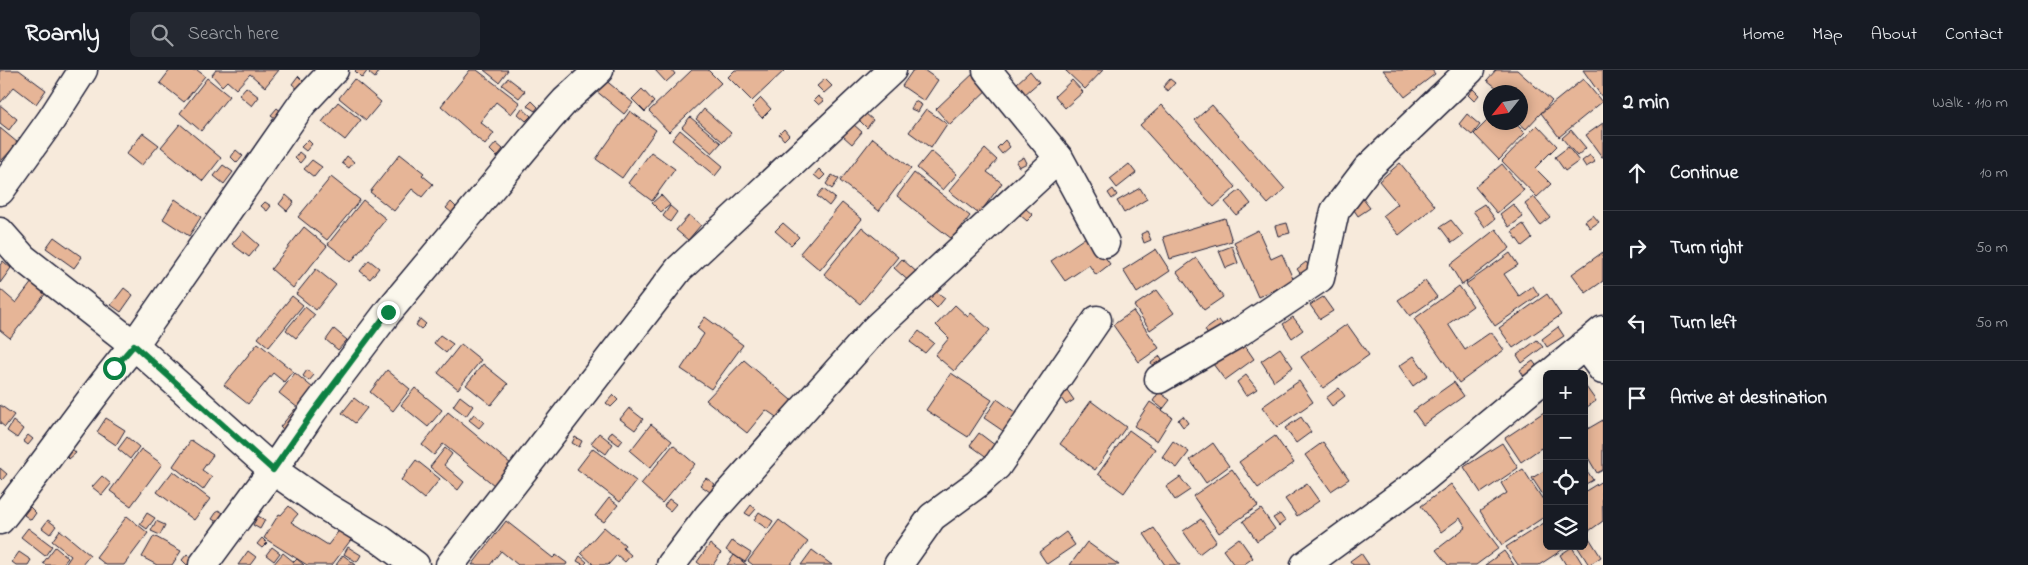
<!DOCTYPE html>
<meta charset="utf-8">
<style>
body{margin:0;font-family:"Indie Flower",sans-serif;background:#242831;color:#f1f3f6}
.controls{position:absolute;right:15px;bottom:15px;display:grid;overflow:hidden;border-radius:8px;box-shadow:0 2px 12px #0003}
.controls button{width:45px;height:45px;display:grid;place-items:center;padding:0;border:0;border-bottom:1px solid #363941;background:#171b24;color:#f1f3f6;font:25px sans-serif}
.compass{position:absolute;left:1483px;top:15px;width:45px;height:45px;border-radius:50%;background:#171b24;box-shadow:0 2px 12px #0003;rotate:240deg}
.stop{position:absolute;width:15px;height:15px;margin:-11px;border:4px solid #0b8043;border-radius:50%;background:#fff}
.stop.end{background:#0b8043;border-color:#fff;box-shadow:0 1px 5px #0008}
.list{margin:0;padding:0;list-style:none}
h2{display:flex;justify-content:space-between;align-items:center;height:65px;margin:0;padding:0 20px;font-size:21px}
h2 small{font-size:16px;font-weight:400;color:#9ea1a6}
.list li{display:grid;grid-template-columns:32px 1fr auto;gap:15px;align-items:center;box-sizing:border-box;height:75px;padding:0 20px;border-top:1px solid #363941}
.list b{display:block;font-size:19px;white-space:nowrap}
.list em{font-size:16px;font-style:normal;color:#9ea1a6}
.icon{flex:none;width:28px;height:28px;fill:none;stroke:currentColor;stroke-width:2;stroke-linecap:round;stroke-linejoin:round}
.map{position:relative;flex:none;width:1603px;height:495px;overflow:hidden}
header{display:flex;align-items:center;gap:30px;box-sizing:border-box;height:70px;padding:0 25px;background:#171b24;border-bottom:1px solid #363941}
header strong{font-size:24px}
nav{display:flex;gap:28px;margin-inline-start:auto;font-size:18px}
.search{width:350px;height:45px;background:#242831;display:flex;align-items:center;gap:12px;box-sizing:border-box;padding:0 18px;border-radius:8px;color:#9ea1a6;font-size:19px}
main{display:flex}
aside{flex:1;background:#171b24}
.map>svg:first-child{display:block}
.building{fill:#e6b597;stroke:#22223b}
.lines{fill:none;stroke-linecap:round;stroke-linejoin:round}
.minor-casing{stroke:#22223b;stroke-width:31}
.minor{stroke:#fbf7ec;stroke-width:28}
.route{stroke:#0b8043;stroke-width:6}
</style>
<header>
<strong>Roamly</strong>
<div class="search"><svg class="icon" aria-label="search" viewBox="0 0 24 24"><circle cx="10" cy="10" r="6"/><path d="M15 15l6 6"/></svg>Search here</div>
<nav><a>Home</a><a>Map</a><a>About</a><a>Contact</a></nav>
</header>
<main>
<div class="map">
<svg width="1603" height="495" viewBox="0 0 1603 495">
<rect width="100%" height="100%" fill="#f7eadb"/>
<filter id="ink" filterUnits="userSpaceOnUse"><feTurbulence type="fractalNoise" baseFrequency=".02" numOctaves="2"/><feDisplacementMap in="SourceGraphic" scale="10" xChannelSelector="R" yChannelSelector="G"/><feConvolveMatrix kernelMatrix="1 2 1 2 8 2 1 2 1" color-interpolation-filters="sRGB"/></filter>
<g filter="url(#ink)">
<path class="building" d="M0,0H19L46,20L36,34L14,17L0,33Z
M170,0H197L205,6L184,32L160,13Z
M216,0H279L265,17L250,4L236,19L227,11L222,16L212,5Z
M356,0H368L362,8L355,1Z
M371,0H375L378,3L375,8L369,3Z
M470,0H477L520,33L511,44L496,32L480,52L494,63L485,75L441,36Z
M484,0H508L499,12Z
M655,0H672L675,4L666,12Z
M692,0H708L721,13L669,62L649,41Z
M735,0H785L752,31L728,7Z
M913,0H924L938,10L924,31L902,16Z
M977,0L991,16L950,55L936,39Z
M1065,0H1103L1085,19Z
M1383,0H1432L1435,4L1405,27Z
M1496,0H1517L1552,31L1526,59L1518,52H1520V22H1502L1487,10Z
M1583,0H1603V26L1602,27Z
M1030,1L1039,12L1024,25L1015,15Z
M298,6L306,14L300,21L292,14Z
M207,8L229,26L201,61L180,43Z
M508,8L525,21L519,28L502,15Z
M354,9L381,32L366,50L339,28Z
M604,9L633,33L624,44L595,20Z
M825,9L832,16L824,23L817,16Z
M1170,9L1175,13L1168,21L1163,17Z
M1583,9L1602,32L1559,67L1541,43Z
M1072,10L1083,22L1065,38L1055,26Z
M246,17L259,27L252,36L239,25Z
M642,19L654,32L645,42L632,29Z
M1473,19L1479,25L1474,31L1468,25Z
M818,26L824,31L819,35L814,30Z
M761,28L771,39L762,48L752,37Z
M532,31L538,37L535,41L527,36Z
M915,31L922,35L918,42L911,39Z
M338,32L361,50L345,70L322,52Z
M0,35L17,49L9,60L0,53Z
M1162,35L1236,117L1214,137L1140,55Z
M1212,35L1285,119L1268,134L1195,50Z
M277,38L283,43L278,50L271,45Z
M522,38L531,46L526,51L518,44Z
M704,39L731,63L723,72L696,49Z
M926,39L947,54L931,78L909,62Z
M630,41L656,60L622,108L596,89Z
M865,43L873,50L867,58L859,50Z
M1467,44L1480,55L1472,65L1459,54Z
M690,47L721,73L712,83L682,57Z
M1490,48V52H1514L1525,63L1499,90L1474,64Z
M1603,53V87H1602L1586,65Z
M180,54L221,88L203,111L161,77Z
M853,54L862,62L852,74L843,66Z
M1537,55L1557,76L1535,98L1551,114L1537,127L1502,91Z
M0,58L18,73L0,92Z
M784,59L789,65L784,70L779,64Z
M680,60L723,96L715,106L672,70Z
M1571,60L1586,78L1577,86L1562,68Z
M143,63L159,75L141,96L126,84Z
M873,68L911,98L879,141L840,111Z
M308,70L312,74L306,81L301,77Z
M1005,70L1010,77L1002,84L997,78Z
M496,73L503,79L497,87L490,80Z
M1568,77L1579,91L1565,101L1555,87Z
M985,79L997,90L987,102L1002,113L979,144L949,121Z
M236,80L243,86L237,93L231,87Z
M931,81L957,104L943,120L917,98Z
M299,82L305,87L300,93L295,88Z
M651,82L675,99L652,131L628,113Z
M400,84L424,103L422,105L433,114L422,127L412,119L394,141L370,122Z
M1590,85L1595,92L1586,97L1582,91Z
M347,86L354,92L349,98L342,93Z
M1024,87L1027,93L1019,97L1016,92Z
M312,90L322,97L314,107L304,99Z
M1400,93L1435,136L1399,165L1383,146L1398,134L1379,111Z
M1129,94L1136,103L1117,118L1110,109Z
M1502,94L1524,120L1497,143L1475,117Z
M223,95L233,102L224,114L214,106Z
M819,99L825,105L820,110L814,105Z
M914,103L970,146L952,169L897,126Z
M832,105L839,109L832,119L826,114Z
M331,107L360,130L327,170L298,147Z
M1140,118L1147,129L1124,143L1117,131Z
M823,119L835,128L829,136L817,126Z
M1113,119L1117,125L1112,129L1108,123Z
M1240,120L1251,134L1236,145L1225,132Z
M286,125L294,132L287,141L279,134Z
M661,125L670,135L661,142L652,133Z
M1534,127L1550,147L1540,155L1525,134Z
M175,129L201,147L189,166L163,149Z
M1363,129L1370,138L1358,146L1352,137Z
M363,130L386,149L351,192L328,174Z
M265,132L271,136L267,141L261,136Z
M451,132L456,137L452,143L446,138Z
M842,133L862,149L820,200L800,183Z
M1484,134L1495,149L1485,157L1473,141Z
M1513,134L1523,147L1509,157L1500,144Z
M670,136L677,142L670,152L663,146Z
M1026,139L1033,145L1027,151L1020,145Z
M689,145L701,155L688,170L676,160Z
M1593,145L1599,152L1590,158L1585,151Z
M1225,148L1232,171L1170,189L1163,167Z
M1451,150L1463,165L1452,173L1440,157Z
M783,153L799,167L791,175L775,161Z
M1287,153L1290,163L1278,166L1275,156Z
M1523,154L1532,168L1522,176L1512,162Z
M304,157L327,176L293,218L271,199Z
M862,157L898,187L860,234L824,204Z
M1496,159L1510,178L1462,215L1450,195Z
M1258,160L1271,189L1282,184L1294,211L1258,227L1234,172Z
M243,161L259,175L249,187L232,174Z
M1147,161L1151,170L1144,173L1141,164Z
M1089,165L1110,194L1096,205L1089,195L1065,211L1051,191Z
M54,167L82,187L74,198L46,178Z
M1232,176L1238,193L1226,198L1219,181Z
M1156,179L1170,201L1137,223L1123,200Z
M1603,182V211L1586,223L1572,204Z
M1510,183L1518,195L1504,204L1519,226L1533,216L1539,225L1495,256L1466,214Z
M1196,188L1223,227L1204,240L1177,202Z
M902,189L920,205L912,214L894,198Z
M369,190L379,198L370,209L360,201Z
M3,191L11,198L0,213V195Z
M1306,192L1313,202L1304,209L1297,199Z
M316,199L336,215L316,240L296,224Z
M1425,211L1437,227L1410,246L1398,230Z
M32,212L46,223L10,268L0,260V219L16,233Z
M1459,216L1473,236L1448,254L1465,280L1491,262L1504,280L1459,313L1414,249Z
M124,218L133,225L121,242L111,235Z
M1157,220L1174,243L1150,260L1134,236Z
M935,221L945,228L937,238L928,229Z
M1547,224L1561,245L1513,278L1499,258Z
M292,226L303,235L269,277L258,268Z
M1323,227L1333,241L1320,249L1310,235Z
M955,235L968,247L971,243L990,260L954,301L935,285L949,268L936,255Z
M305,237L315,245L296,268L286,260Z
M1133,241L1159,278L1139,292L1113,255Z
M705,247L743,275L711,319L681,299L704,264L697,258Z
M1293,247L1303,260L1292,268L1283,254Z
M420,249L426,254L421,259L416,255Z
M1219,250L1226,259L1211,270L1205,260Z
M1347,254L1369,285L1323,318L1301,287Z
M1558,257L1564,266L1547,277L1542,269Z
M334,259L347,270L338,280L326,270Z
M919,261L934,273L925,283L910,272Z
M440,265L453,274L446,283L434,273Z
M1537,270L1543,277L1522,293L1517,285Z
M258,273L293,301L284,312L273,303L248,334L224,315Z
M1243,273L1254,289L1225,310L1213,294Z
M461,274L481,290L458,319L438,303Z
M1280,278L1293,297L1274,311L1261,291Z
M1160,286L1166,296L1157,302L1151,293Z
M1414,286L1428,305L1413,316L1399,296Z
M744,290L798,336L785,353L766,340L747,363L706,330Z
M1533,291L1538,298L1525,308L1520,300Z
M483,294L508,314L491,335L466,315Z
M307,300L314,305L309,311L303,306Z
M387,300L410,319L393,341L370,322Z
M295,303L319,323L303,342L279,323Z
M951,303L992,330L968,367L926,340Z
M1246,305L1257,319L1246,326L1237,312Z
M1299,311L1313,332L1277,357L1262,337Z
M1454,312L1464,326L1423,355L1413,341Z
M1584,314L1596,331L1584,339Z
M415,318L442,340L428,357L401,335Z
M1339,318L1345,326L1332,336L1326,328Z
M1067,320L1074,330L1066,335L1059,325Z
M1159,322L1170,330L1163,339L1153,331Z
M613,325L618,330L611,337L606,333Z
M460,326L473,336L466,346L453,336Z
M354,328L367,338L355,353L342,343Z
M997,329L1019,345L1006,363L984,348Z
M1091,331L1126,357L1095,400L1060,374Z
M1150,332L1172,347L1157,371L1134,356Z
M0,335L14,345L5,357L0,353Z
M629,338L643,349L635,360L620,349Z
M295,339L304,345L288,365L280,357Z
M1547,340V387L1541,378L1521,392L1505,368Z
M448,342L511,394L494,415L443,374L434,385L422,375Z
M474,344L484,352L479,358L469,350Z
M1183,346L1188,353L1183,357L1178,350Z
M1301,347L1311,362L1296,373L1285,358Z
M106,348L125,360L116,375L97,362Z
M1603,350V400L1597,403L1584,381V361Z
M13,351L23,359L17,368L7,361Z
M651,354L672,371L650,398L630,381Z
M1129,360L1155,379L1124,423L1098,404Z
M612,361L623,370L619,375L608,367Z
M599,363L613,374L606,384L591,373Z
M979,363L1004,382L995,393L970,375Z
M28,365L33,369L28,375L23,371Z
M1275,366L1294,393L1258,418L1239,392Z
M127,367L139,377L130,389L118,379Z
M575,367L582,371L579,377L572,373Z
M191,370L213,385L202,400L212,407L203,420L173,396Z
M1173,371L1189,382L1177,398L1162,387Z
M1323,372L1349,409L1331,421L1305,385Z
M1213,373L1229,396L1206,413L1190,390Z
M1502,373L1518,398L1481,423L1464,397Z
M673,375L695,394L662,433L641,414Z
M70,376L76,383L69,389L63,383Z
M445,378L452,384L444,395L464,412L458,420L430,397Z
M593,378L636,411L620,432L577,399Z
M141,379L162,394L131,436L110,421Z
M416,390L440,409L424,429L401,410Z
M1584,396L1593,410L1584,415Z
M0,398L7,404L2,410L0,408Z
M1232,399L1258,436L1219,463L1193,426Z
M1523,399L1547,436V445L1502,475L1480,441L1507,423L1501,413Z
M1547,399V431L1532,408Z
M173,401L210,429L194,450L157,422Z
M102,406L111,414L102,425L92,417Z
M1180,407L1190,420L1175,430L1166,417Z
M706,408L715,414L710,422L700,415Z
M1602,411L1603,451L1586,463L1601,487L1589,495L1577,476H1584V422Z
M1307,414L1319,431L1297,446L1285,429Z
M1451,414L1499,478L1476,495H1448L1436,480L1466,457L1460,448L1441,462L1421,436Z
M609,428L618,435L604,452L595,446Z
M669,429L676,434L670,441L664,436Z
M751,435L756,439L750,446L745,443Z
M289,436L298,444L291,452L328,475L344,454L356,463L332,495H307L264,468L279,444L281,445Z
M30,437L36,443L31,450L24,445Z
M1261,439L1275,459L1257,471L1243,451Z
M218,440L227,445L221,454L212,449Z
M759,442L773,451L768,459L754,450Z
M147,443L155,448L147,459L140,454Z
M1280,444L1285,451L1279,456L1273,448Z
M127,446L148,463L124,495H106L96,487Z
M258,446L265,450L260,459L253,455Z
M1201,449L1216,471L1199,484L1183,461Z
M48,450L56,456L50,464L42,458Z
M779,450L808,472L790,495H753L748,491Z
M156,451L165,455L160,465L151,461Z
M506,451L553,488L556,485L567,493L566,495H518L501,481L490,495H472Z
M1547,451V476H1568L1539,495H1518L1506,477Z
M604,457L625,475L623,478L631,485L625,492L617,485L608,495H594L581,483Z
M28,458L52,476L45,486L21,467Z
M1154,458L1180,495H1165L1144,464Z
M60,460L90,485L82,495H65L71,486L52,471Z
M1066,462L1075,475L1047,494L1039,482Z
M154,466L181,481L172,495H157L142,487Z
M262,468L267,473L262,478L257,474Z
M1239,468L1253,488L1243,495H1234L1223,480Z
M732,471L751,483L745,492L726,480Z
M1087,472L1119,495H1070Z
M710,474L721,483L713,495H701L697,492Z
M55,477L68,488L62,495H46L43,493Z
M272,477L280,483L274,491L266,485Z
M348,477L361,485L357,492L344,484Z
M1572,477L1583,495H1566L1560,485Z
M812,480L832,495H801Z
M248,481L256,487L250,495H238Z
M1504,481L1514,495H1485Z
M19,482L31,490L28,495H16L12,492Z
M283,483L294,492L297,489L304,495H273Z
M1361,483L1369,495H1353L1350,491Z
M187,484L196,492L194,495H187L182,490Z
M343,485L356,495H336Z
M734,485L747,495H727Z
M580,486L587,492L584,495L577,491Z"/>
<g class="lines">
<g class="minor-casing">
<path id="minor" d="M987,0L1059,88L1105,173
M0,121L51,50L83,0
M0,162L23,188L134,275L273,400L323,435L381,470L415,495
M1584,275L1603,300
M1550,304L1603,260
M1159,309L1235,265L1320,208L1335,141L1367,99L1470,0
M0,450C46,393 87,331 134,275L302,34L334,0
M203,495L273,400L313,341L388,242L548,50L565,31L599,0
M450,495L679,199L892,0
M671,495L709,445L875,259L1059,88
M898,495L932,447L977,414L997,396L1097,250
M1305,495L1423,409L1547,306"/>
</g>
<use href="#minor" class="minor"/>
</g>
</g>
<g class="lines" filter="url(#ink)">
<path class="route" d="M114,298L134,275L273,400L314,341L388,242"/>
</g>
</svg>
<div class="controls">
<button>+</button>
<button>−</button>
<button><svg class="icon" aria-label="locate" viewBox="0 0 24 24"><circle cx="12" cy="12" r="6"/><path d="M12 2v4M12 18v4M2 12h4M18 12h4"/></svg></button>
<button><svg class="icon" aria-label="layers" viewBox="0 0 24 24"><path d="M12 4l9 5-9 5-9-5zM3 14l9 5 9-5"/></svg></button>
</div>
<svg class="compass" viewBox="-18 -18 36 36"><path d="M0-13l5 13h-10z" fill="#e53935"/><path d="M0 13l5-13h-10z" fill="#9ea1a6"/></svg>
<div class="stop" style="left:114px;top:298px"></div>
<div class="stop end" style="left:388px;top:242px"></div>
</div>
<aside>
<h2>2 min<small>Walk · 110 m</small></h2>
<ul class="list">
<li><svg class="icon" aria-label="ahead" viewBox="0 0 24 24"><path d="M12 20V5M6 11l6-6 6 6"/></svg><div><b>Continue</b></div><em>10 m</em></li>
<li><svg class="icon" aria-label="right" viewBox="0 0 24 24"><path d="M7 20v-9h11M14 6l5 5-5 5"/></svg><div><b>Turn right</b></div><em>50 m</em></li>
<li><svg class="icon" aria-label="left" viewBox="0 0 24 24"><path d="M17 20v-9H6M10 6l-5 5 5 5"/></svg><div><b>Turn left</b></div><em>50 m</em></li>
<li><svg class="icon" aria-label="arrive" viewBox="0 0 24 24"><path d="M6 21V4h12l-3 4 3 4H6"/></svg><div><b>Arrive at destination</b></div></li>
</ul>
</aside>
</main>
